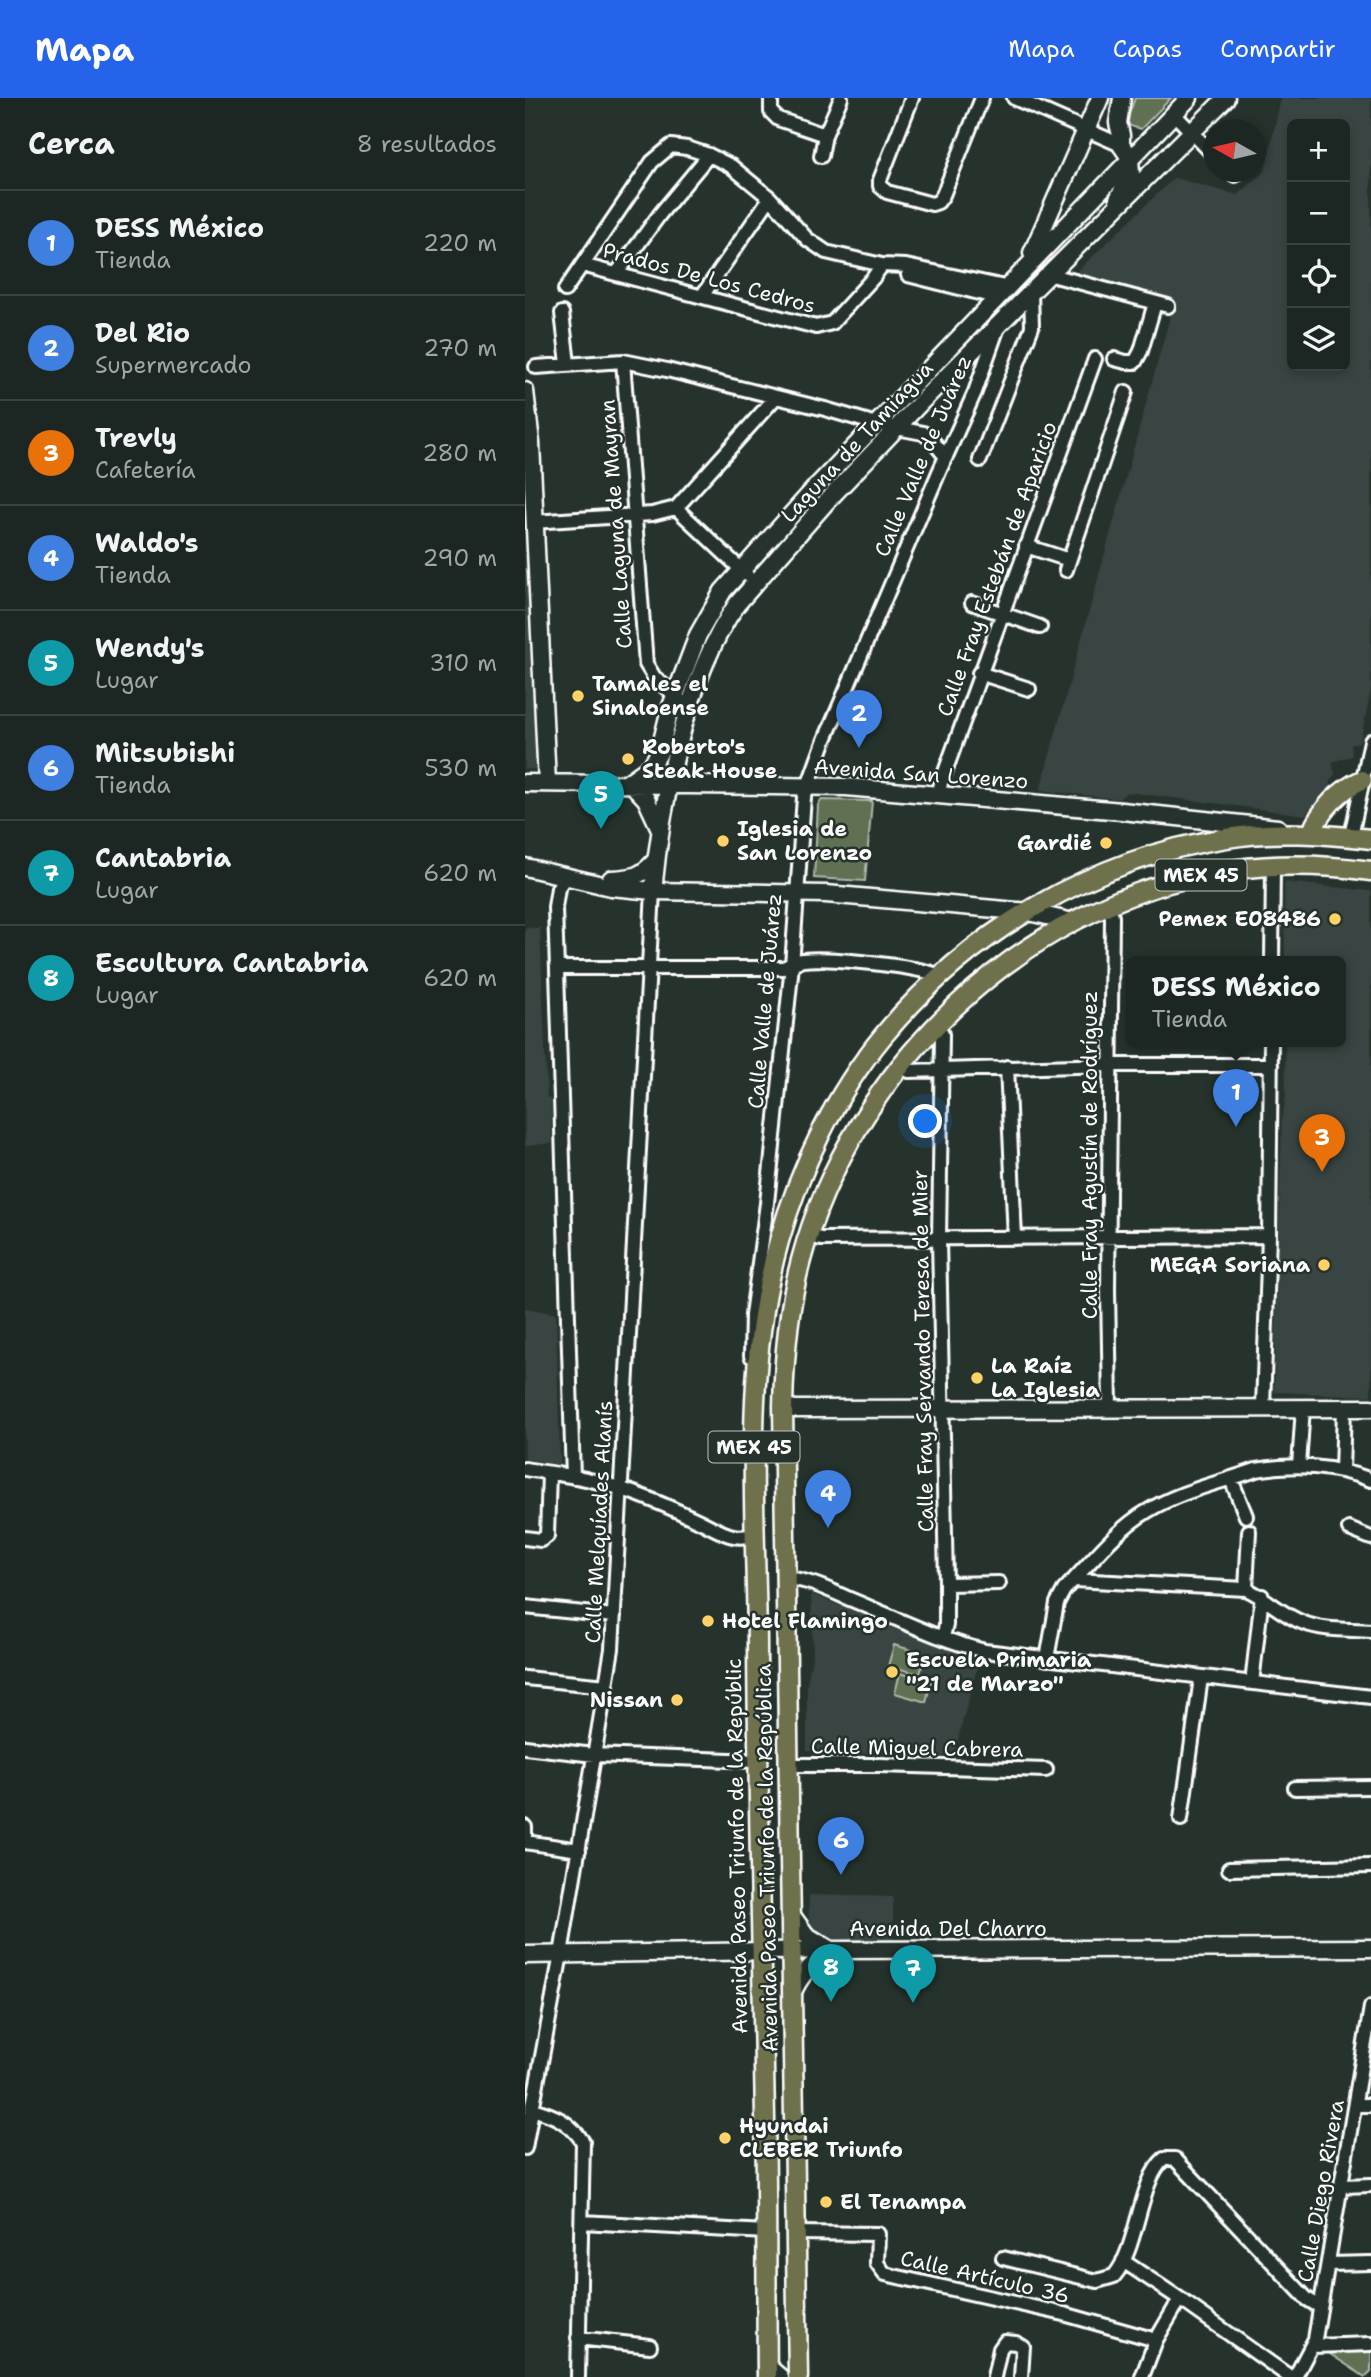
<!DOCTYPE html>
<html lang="es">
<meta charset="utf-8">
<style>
body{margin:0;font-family:"Shantell Sans",sans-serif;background:#252e2a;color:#f1f3f6}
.controls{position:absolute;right:21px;top:21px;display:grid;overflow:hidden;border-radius:10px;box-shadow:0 4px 10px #0003}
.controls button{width:63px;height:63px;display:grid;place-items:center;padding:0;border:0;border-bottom:2px solid #3a4340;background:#1c2622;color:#f1f3f6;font:35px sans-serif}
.compass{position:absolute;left:678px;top:21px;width:63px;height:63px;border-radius:50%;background:#1c2622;box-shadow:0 4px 10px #0003;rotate:278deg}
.you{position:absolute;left:401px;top:1024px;width:24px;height:24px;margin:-18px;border:5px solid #fff;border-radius:50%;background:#1a73e8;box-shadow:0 0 0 10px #1a73e833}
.badge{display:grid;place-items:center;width:46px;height:46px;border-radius:50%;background:#2563eb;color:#fff;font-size:23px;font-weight:700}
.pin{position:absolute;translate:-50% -58px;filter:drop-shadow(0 2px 4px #0008)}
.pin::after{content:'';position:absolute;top:37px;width:24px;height:21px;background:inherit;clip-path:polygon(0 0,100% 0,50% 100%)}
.popup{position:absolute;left:601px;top:858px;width:220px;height:91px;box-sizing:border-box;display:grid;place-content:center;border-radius:10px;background:#1c2622;filter:drop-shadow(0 2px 5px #0005);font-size:23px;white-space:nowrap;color:#a0a5a5}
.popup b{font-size:26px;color:#f1f3f6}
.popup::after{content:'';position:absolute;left:50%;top:100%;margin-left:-14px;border:14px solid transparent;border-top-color:#1c2622}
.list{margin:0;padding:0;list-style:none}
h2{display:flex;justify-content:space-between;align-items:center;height:91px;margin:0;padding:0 28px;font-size:30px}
h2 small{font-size:23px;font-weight:400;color:#a0a5a5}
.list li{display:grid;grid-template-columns:46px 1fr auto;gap:21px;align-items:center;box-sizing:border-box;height:105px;padding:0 28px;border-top:2px solid #3a4340}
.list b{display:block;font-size:26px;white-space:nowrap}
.list p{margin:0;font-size:23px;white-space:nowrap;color:#a0a5a5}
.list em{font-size:23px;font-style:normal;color:#a0a5a5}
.icon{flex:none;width:38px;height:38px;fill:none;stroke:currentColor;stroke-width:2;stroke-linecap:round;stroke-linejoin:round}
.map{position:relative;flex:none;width:846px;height:2279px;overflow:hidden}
header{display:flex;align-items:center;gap:42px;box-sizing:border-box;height:98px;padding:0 35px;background:#2563eb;color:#fff}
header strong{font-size:33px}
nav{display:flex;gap:38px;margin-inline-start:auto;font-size:24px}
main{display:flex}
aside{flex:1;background:#1c2622}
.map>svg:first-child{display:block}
.built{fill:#374443;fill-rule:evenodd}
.green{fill:#5e7053;stroke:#aeb8a9;stroke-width:2}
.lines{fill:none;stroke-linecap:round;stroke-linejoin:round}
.street-casing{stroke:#fff;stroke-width:18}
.secondary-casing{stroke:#fff;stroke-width:21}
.primary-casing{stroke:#fff;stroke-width:23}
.street{stroke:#26332d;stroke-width:12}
.secondary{stroke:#26332d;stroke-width:16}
.primary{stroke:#6e714b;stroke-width:18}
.poi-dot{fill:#ffd166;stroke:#26332d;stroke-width:2.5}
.labels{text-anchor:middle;stroke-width:5;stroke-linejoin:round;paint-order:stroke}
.shield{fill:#26332d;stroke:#bec2c0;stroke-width:2}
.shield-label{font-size:19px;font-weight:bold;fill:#fff}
.street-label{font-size:21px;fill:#fff;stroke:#26332d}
.poi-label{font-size:21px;font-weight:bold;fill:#fff;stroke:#26332d;text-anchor:start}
</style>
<header>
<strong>Mapa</strong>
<nav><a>Mapa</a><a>Capas</a><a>Compartir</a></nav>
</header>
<main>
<aside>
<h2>Cerca<small>8 resultados</small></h2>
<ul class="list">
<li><span class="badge" style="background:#3f7fe0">1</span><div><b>DESS México</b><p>Tienda</p></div><em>220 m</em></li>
<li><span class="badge" style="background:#3f7fe0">2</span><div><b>Del Rio</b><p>Supermercado</p></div><em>270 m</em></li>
<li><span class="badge" style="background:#e8710a">3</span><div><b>Trevly</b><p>Cafetería</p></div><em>280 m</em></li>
<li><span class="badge" style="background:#3f7fe0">4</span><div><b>Waldo's</b><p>Tienda</p></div><em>290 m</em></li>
<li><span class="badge" style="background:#0f9aa8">5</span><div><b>Wendy's</b><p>Lugar</p></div><em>310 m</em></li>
<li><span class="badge" style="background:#3f7fe0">6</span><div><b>Mitsubishi</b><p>Tienda</p></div><em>530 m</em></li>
<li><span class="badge" style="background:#0f9aa8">7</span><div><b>Cantabria</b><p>Lugar</p></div><em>620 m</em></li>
<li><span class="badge" style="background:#0f9aa8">8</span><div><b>Escultura Cantabria</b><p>Lugar</p></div><em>620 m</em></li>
</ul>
</aside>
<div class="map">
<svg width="846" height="2279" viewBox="0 0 846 2279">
<rect width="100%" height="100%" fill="#26332d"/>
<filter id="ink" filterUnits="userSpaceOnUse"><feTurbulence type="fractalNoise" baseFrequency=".0143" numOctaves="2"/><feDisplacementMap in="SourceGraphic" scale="14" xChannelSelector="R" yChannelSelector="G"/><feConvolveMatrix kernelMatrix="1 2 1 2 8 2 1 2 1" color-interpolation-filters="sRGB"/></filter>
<g filter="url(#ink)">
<path class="built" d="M756,0H846V592L835,644L826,647L827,658L807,664L810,676L804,685L808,688L780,717L602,694L594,701L515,692L646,215L539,186L649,80L713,97L740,73ZM767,26H820V268H767Z
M0,390L3,520L12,671H0Z
M759,784L846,793V1298L749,1294L757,1021L761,999L760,943H816V863H760Z
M0,830H15L22,1000H26L27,1045L0,1048Z
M0,1210L31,1216L35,1367L0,1361Z
M286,1496L454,1563L428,1659L282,1653V1586L288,1553Z
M284,1797L368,1799V1842H303L284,1826Z"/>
<path class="green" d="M610,0H646L616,31L605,28L602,22Z
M296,702L347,703L340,783L289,780L293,707Z
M369,1547L400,1556L395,1576L363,1568Z
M375,1575L406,1584L401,1604L370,1595Z
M799,2252H846V2273L840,2279Z"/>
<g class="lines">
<g class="street-casing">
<path id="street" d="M246,0V14L253,21L300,37L296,58
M387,0L355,82V88L362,94L407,106L413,104L418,97L457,0
M489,0L596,47
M649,16L688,56
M300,37L316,0
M706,74L710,77
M57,167L291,229L307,225L348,180L357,167
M92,175L135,116L184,57
M523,176L643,208
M383,177L470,199
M40,192L127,64L146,48L162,50L184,57L206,68L245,100L282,141L301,154L357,167L381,168L480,189
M177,198L245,100
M37,215L43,266
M589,261L601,264H610L616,253L630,205
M98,263L121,566L129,579L154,601
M11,269L98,263L142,272L300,311L351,326L398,335L406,341L421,359
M455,362L507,229L506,193
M151,410L251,299
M151,410L222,477
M8,424L127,416L151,410
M501,448L544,462
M541,472L601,294
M447,505L515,529
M454,575L504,591
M414,695L416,685L570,261
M826,738L846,643
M40,779L33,790L30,809L48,1379
M584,806L587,819L583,1191L585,1309
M747,863L748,767
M32,870H258C264,868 271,863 278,862C303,859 393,868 415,878
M411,926L417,936L414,1141L421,1486V1527L418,1539
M375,967L384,973L585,967H746
M482,969L490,1140
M284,1138L296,1141L744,1138
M226,1258L227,1217L242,1105L267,867L279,699L299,644L414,374L450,294L473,229
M738,1309L744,1138L746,943
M774,1368L778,1309
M0,1371C23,1375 47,1377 69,1383C104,1391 138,1406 170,1421C191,1430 207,1445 230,1436
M817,1373L819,1310
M706,1381L721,1418
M824,1431L846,1440
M0,1440L16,1442L22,1438L24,1375
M260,1480C283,1481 306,1493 327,1502C371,1520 414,1542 460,1553L846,1599
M549,1482L721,1491C742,1500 758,1518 779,1525C799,1533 825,1531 846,1533
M421,1486L474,1485
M721,1491L724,1433
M0,1509L89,1518
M522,1561L532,1505L539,1492C565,1466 589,1433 621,1414C654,1393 695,1385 731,1372C769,1365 810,1368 846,1382
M0,1580L82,1588
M727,1585L737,1498
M0,1649L69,1657L233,1663
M263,1667H355L521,1672
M770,1690L846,1689
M656,1721L676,1580
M0,1729V1744
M0,1744L54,1752
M704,1771L846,1768
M830,2007H846
M7,2011C29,2017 45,2024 58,2044L53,2279
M0,2050L36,1856L87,1551L128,793
M818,2088L846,2087
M57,2124L241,2134
M270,2135L353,2136L352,2165L360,2176L539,2216L631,2242
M478,2160L572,2183L589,2178C613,2151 614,2082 639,2061H650L782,2201L795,2209
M598,2163L655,2201L765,2279
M803,2166L846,2165
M53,2240L125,2248
M788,2248L846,2246
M469,2279L475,2251L480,2244L491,2245L498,2249L496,2279
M617,2279L631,2242L655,2201
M770,2279L790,2241L846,1909"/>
</g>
<g class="secondary-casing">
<path id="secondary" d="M593,101L606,76L605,60L596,47V37L593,25L597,0
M507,155L575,0
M0,293L6,345L22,685
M0,685L321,689L597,713L753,730
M102,685L126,668L134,655L145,611L173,537L198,493L291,389L664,0
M106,685L121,701L135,731
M0,769L86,789L128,793L301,796L504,814L548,824
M86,781C108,780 116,779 131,762
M128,793C136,707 161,578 212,506L302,403L397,303L701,0
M258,1309L270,1311L846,1310
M265,1815L281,1837L306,1852C287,1867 277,1873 267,1896
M0,1857L306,1852L846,1850
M242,2268L255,2279"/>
</g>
<g class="primary-casing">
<path id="primary" d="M787,734C795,712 816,691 837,682
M242,2279C241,2192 242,2105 240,2019C237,1861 233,1704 232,1546C231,1412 217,1274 254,1143C275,1070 310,996 358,938C444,834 569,760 702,740C750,732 798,736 846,741
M273,2279L258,1309C259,1259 263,1210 276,1162C327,972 497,806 693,774C744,765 795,766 846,773"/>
</g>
<use href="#street" class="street"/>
<use href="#secondary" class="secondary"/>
<use href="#primary" class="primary"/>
</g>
</g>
<g class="poi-dot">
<circle cx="53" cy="598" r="7"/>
<circle cx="103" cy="661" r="7"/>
<circle cx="198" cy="743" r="7"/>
<circle cx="581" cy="745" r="7"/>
<circle cx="810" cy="821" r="7"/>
<circle cx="799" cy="1167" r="7"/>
<circle cx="452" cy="1280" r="7"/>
<circle cx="183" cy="1523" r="7"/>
<circle cx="367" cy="1574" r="7"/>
<circle cx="152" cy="1602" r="7"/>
<circle cx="200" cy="2040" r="7"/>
<circle cx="301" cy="2104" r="7"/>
</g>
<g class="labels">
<g class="shield">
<rect x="630.5" y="761.5" width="91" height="31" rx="5"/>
<rect x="183.5" y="1333.5" width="91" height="31" rx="5"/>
</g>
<g class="shield-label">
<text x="676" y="784">MEX 45</text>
<text x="229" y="1356">MEX 45</text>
</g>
<g class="street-label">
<text transform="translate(184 180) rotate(15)" y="7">Prados De Los Cedros</text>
<text transform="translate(332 344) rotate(-47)" y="7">Laguna de Tamiagua</text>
<text transform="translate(398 358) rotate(-67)" y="7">Calle Valle de Juárez</text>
<text transform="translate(91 426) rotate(-94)" y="7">Calle Laguna de Mayran</text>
<text transform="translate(472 471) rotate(-70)" y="7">Calle Fray Estebán de Aparicio</text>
<text transform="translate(396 676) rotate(4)" y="7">Avenida San Lorenzo</text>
<text transform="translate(240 903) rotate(-85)" y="7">Calle Valle de Juárez</text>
<text transform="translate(565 1057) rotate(-90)" y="7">Calle Fray Agustín de Rodríguez</text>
<text transform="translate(398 1253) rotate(-91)" y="7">Calle Fray Servando Teresa de Mier</text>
<text transform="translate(74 1424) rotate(-87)" y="7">Calle Melquíades Alanís</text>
<text transform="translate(392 1650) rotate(1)" y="7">Calle Miguel Cabrera</text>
<text transform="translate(212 1748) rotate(-91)" y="7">Avenida Paseo Triunfo de la Repúblic</text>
<text transform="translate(242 1760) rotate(-91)" y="7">Avenida Paseo Triunfo de la República</text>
<text x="423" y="1838">Avenida Del Charro</text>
<text transform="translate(796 2093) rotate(-80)" y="7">Calle Diego Rivera</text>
<text transform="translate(460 2179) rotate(13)" y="7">Calle Artículo 36</text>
</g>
<g class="poi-label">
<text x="67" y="593">Tamales el<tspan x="67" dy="24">Sinaloense</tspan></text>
<text x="117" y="656">Roberto's<tspan x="117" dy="24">Steak House</tspan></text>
<text x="212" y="738">Iglesia de<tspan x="212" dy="24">San Lorenzo</tspan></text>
<text x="567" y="752" text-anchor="end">Gardié</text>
<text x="796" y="828" text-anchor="end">Pemex E08486</text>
<text x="785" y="1174" text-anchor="end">MEGA Soriana</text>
<text x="466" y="1275">La Raíz<tspan x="466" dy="24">La Iglesia</tspan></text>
<text x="197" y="1530">Hotel Flamingo</text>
<text x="381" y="1569">Escuela Primaria<tspan x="381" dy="24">"21 de Marzo"</tspan></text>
<text x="138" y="1609" text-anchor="end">Nissan</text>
<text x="214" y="2035">Hyundai<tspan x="214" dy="24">CLEBER Triunfo</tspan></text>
<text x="315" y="2111">El Tenampa</text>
</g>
</g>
</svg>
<div class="controls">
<button>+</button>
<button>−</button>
<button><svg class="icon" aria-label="locate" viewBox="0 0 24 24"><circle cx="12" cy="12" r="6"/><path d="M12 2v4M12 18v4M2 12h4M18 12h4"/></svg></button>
<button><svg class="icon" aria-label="layers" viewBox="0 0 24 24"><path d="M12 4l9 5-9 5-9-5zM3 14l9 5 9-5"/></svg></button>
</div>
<svg class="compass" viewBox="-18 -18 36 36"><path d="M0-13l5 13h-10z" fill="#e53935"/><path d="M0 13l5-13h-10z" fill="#a0a5a5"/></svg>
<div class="you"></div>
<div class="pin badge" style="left:711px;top:1029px;background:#3f7fe0">1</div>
<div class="popup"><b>DESS México</b>Tienda</div>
<div class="pin badge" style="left:334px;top:650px;background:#3f7fe0">2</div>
<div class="pin badge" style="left:797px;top:1074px;background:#e8710a">3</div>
<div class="pin badge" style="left:303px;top:1430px;background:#3f7fe0">4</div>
<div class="pin badge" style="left:76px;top:731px;background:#0f9aa8">5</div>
<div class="pin badge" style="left:316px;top:1777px;background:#3f7fe0">6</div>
<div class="pin badge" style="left:388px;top:1905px;background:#0f9aa8">7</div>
<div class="pin badge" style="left:306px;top:1904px;background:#0f9aa8">8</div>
</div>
</main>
